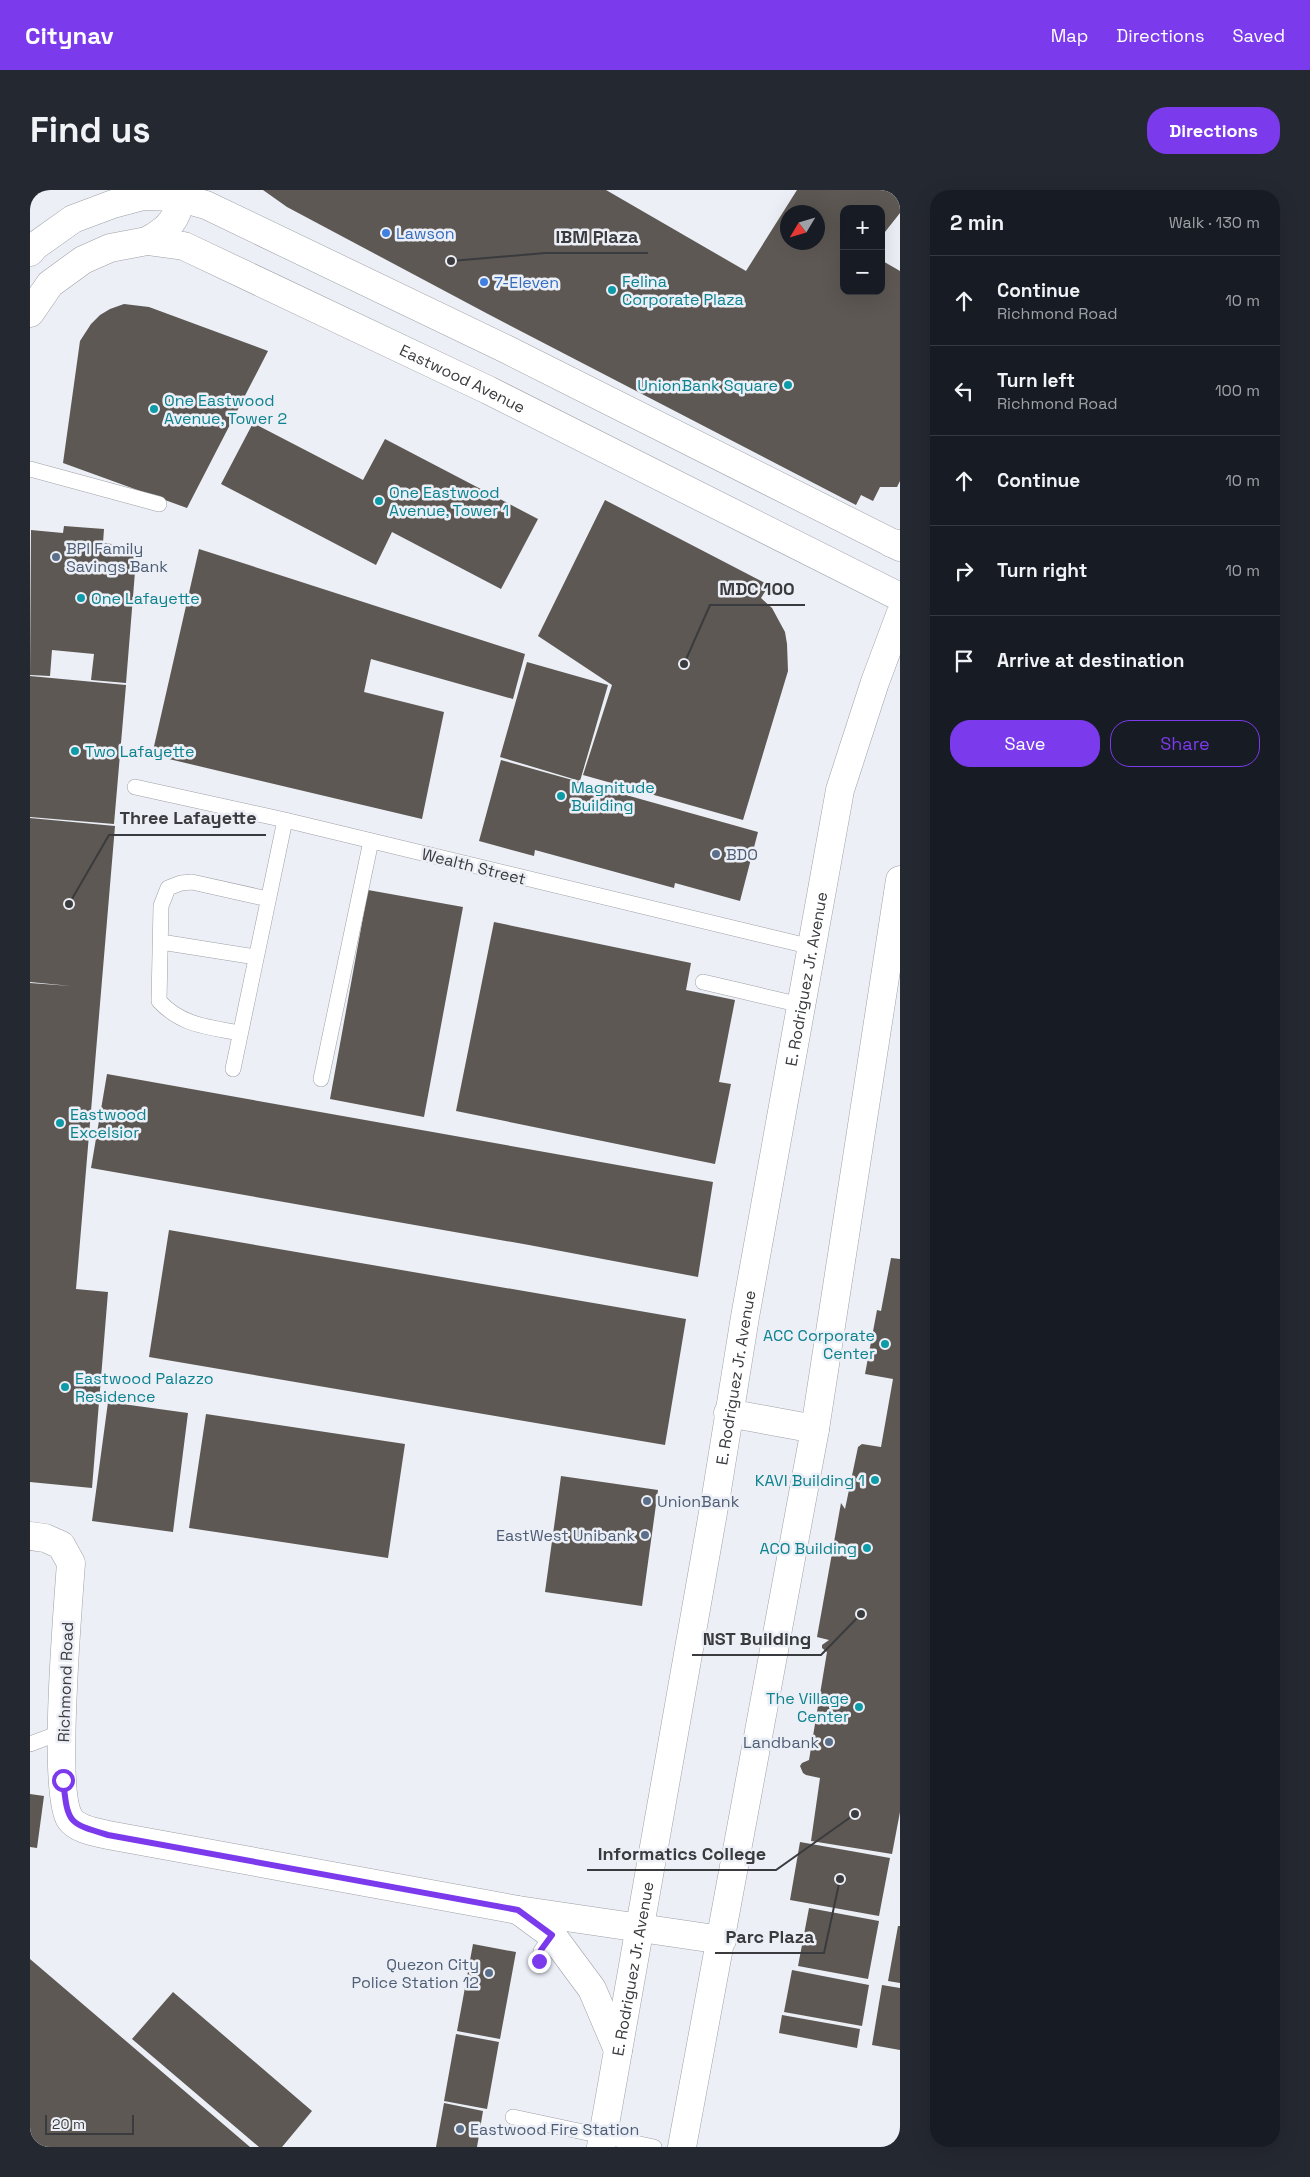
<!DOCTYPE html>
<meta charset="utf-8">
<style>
body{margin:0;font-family:"Space Grotesk",sans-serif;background:#242831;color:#f1f3f6}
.controls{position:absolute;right:15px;top:15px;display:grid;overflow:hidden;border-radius:10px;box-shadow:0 5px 20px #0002}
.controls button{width:45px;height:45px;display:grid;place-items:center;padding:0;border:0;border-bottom:1px solid #363941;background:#171b24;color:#f1f3f6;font:25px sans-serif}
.compass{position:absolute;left:750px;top:15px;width:45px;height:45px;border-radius:50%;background:#171b24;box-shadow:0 5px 20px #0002;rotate:232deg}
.scale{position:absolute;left:15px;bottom:12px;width:89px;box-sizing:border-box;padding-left:5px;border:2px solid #3a3b3e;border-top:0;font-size:14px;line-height:18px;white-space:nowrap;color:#3a3b3e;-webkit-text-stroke:4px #eceff6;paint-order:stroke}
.stop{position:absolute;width:15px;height:15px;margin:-11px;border:4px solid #7c3aed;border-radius:50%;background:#fff}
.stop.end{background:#7c3aed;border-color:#fff;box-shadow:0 1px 5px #0008}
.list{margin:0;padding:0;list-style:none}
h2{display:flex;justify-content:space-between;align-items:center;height:65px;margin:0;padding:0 20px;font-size:21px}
h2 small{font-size:16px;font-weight:400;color:#9ea1a6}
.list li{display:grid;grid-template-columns:32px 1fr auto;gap:15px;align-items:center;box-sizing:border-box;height:90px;padding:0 20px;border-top:1px solid #363941}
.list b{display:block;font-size:19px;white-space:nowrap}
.list p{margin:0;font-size:16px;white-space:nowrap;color:#9ea1a6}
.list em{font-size:16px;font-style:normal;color:#9ea1a6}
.actions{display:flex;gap:10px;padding:15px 20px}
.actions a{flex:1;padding:11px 0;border:1px solid #7c3aed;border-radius:20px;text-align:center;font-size:18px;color:#7c3aed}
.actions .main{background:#7c3aed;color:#fff}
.icon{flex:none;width:28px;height:28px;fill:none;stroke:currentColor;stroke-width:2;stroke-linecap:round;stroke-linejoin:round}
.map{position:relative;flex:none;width:870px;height:1957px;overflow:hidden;border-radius:20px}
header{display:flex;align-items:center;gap:30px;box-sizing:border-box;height:70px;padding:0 25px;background:#7c3aed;color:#fff}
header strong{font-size:24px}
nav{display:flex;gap:28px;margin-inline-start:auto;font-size:18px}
.intro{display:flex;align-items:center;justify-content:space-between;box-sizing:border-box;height:120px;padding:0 30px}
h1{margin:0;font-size:35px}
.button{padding:12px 22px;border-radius:20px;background:#7c3aed;color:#fff;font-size:18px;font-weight:700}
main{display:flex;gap:30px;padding:0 30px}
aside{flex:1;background:#171b24;border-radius:20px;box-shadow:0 5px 20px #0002}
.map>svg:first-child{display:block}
.building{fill:#5d5853;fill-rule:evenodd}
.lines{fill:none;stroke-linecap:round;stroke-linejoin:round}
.lane-casing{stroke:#9da0a6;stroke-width:16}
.secondary-casing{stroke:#9da0a6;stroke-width:29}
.primary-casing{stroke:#9da0a6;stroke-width:29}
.lane{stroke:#fff;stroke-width:15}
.secondary{stroke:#fff;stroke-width:28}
.primary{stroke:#fff;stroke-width:28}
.route{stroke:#7c3aed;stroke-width:6}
.shop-dot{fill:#3f7fe0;stroke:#eceff6;stroke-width:2}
.culture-dot{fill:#0f9aa8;stroke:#eceff6;stroke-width:2}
.service-dot{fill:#5c6f8a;stroke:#eceff6;stroke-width:2}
.labels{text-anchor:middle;stroke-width:5;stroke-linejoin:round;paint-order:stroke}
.shop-label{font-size:16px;fill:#366cbe;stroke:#eceff6;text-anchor:start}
.culture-label{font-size:16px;fill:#0d838f;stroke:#eceff6;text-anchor:start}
.street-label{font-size:16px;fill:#3a3b3e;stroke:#eceff6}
.service-label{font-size:16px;fill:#4e5e75;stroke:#eceff6;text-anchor:start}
.leader{fill:none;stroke:#3a3b3e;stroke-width:2}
.callout-dot{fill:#3a3b3e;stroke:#eceff6;stroke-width:2}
.callout-label{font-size:18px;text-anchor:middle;font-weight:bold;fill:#3a3b3e;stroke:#eceff6;stroke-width:5;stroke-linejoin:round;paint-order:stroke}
</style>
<header>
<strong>Citynav</strong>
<nav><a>Map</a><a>Directions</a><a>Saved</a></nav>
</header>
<div class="intro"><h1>Find us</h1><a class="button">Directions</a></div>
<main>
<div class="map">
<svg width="870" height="1957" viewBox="0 0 870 1957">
<rect width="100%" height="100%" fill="#eceff6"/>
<path class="building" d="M233,0H576L716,81L767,0H870V23L851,47V19H814V101H851V70L870,81V291L867,297H850L843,311L831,305L826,315L458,124L257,17ZM758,22H788V52H758Z
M94,114L119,117L238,161L157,318L33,273L50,151L61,134L70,125L80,119Z
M223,233L333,290L355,249L508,329L471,399L362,342L346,375L191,294Z
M575,310L739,395L731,408L742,418L755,442L757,454L758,481L713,630L553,585L582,495L508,446Z
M34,336L74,339L73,353L107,357L96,493L61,490L64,464L22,460L20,486L0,485L1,340L33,343Z
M169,359L495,464L483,509L341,469L334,502L414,522L392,629L122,565Z
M497,472L578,495L550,591L470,567Z
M0,486L96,495L84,634L0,627Z
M471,570L728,642L710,711L645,693L644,698L505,660L504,666L449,651Z
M0,628L85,636L46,1099L78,1102L62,1298L0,1292V793L41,796L0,792Z
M338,700L433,717L394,927L300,909Z
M464,732L661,773L656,800L705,810L689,892L701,894L685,974L426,921Z
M77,884L683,992L668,1087L499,1055L61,978Z
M139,1040L656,1129L635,1255L119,1167Z
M861,1068L870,1069V1622L862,1664L781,1651L790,1588L776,1585L773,1583L770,1576L772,1573L779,1570L797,1462L792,1458V1455L799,1450L787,1447L811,1313L815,1319L828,1257L832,1254L851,1257L863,1189L835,1184L847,1120L851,1121Z
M78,1212L158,1223L143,1342L62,1331Z
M176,1224L375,1254L358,1368L159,1338Z
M531,1286L628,1300L612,1416L515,1402Z
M0,1604L14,1606L7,1658L0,1657Z
M770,1652L860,1668L849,1726L760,1710Z
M779,1718L849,1731L838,1789L768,1776Z
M868,1736H870V1793L858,1791Z
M443,1754L486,1762L470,1849L427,1841Z
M0,1769L220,1957H0Z
M762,1780L839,1795L832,1836L754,1822Z
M852,1795L870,1798V1860L842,1855Z
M143,1802L282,1921L252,1957H229L102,1849Z
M752,1825L830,1839L827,1858L749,1843Z
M426,1844L469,1852L457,1919L414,1911Z
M414,1913L453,1921L447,1957H406Z"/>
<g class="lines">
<g class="lane-casing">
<path id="lane" d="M0,279L129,314
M105,597L255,630L782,757
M131,752L226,767
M673,792L771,815
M210,843C179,837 152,836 129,811L131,716L138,698L151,693L162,692L238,709
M203,879L255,630
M291,889L341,651
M0,1554L32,1542
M509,1771L511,1761L522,1745
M483,1927L624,1957"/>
</g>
<g class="secondary-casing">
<g id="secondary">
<path d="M117,51C137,40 156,25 144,0"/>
<path d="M0,62L5,56L43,29L83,14L113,6L147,7L176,15L478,160L870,357"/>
<path id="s1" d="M0,123L20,94L53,70L80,58L117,51L154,56L458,200L870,407"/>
<path d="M0,1346L15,1348L31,1355L41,1373C38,1415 22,1602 40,1629C48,1640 66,1642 78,1645L488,1720L692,1750"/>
</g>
</g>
<g class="primary-casing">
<g id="primary">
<path d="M861,353L870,354"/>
<path d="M698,1223L785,1239"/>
<path d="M488,1720L522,1745L562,1799L588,1860"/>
<path id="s2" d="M571,1957L687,1300L715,1127L810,600L845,492L870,425"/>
<path d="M652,1957L785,1239L870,690"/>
</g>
</g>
<use href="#lane" class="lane"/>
<use href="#secondary" class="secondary"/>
<use href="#primary" class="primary"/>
</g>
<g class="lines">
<path class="route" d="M33,1590C38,1633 37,1633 78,1645L488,1720L522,1745L511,1760L509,1771"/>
</g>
<g class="shop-dot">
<circle cx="356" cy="43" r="5"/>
<circle cx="454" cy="92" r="5"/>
</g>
<g class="culture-dot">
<circle cx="582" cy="100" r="5"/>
<circle cx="758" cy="195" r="5"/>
<circle cx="124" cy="219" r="5"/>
<circle cx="349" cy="311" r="5"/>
<circle cx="51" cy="408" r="5"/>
<circle cx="45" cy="561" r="5"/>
<circle cx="531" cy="606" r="5"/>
<circle cx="30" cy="933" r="5"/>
<circle cx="855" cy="1154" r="5"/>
<circle cx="35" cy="1197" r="5"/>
<circle cx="845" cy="1290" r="5"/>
<circle cx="837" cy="1358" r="5"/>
<circle cx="829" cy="1517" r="5"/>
</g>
<g class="service-dot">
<circle cx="26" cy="367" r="5"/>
<circle cx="686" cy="664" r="5"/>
<circle cx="617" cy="1311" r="5"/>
<circle cx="615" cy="1345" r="5"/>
<circle cx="799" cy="1552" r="5"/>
<circle cx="459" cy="1783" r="5"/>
<circle cx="430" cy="1939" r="5"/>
</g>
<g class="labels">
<g class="shop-label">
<text x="366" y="49">Lawson</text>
<text x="464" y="98">7-Eleven</text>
</g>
<g class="culture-label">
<text x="592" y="97">Felina<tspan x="592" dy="18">Corporate Plaza</tspan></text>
<text x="748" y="201" text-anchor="end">UnionBank Square</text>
<text x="134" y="216">One Eastwood<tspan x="134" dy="18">Avenue, Tower 2</tspan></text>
<text x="359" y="308">One Eastwood<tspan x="359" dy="18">Avenue, Tower 1</tspan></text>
<text x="61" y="414">One Lafayette</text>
<text x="55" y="567">Two Lafayette</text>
<text x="541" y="603">Magnitude<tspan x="541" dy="18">Building</tspan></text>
<text x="40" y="930">Eastwood<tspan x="40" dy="18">Excelsior</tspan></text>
<text x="845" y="1151" text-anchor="end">ACC Corporate<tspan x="845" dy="18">Center</tspan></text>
<text x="45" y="1194">Eastwood Palazzo<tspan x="45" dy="18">Residence</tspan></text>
<text x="835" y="1296" text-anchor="end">KAVI Building 1</text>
<text x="827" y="1364" text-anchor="end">ACO Building</text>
<text x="819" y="1514" text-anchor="end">The Village<tspan x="819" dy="18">Center</tspan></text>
</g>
<g class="street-label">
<text dy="6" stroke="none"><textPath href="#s1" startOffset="489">Eastwood Avenue</textPath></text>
<text transform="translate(444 676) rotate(14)" y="6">Wealth Street</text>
<text dy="6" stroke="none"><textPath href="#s2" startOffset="1186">E. Rodriguez Jr. Avenue</textPath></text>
<text dy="6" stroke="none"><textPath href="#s2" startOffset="781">E. Rodriguez Jr. Avenue</textPath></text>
<text transform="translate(35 1492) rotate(-88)" y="6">Richmond Road</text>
<text dy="6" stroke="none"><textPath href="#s2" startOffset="181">E. Rodriguez Jr. Avenue</textPath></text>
</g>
<g class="service-label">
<text x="36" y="364">BPI Family<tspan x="36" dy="18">Savings Bank</tspan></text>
<text x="696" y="670">BDO</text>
<text x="627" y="1317">UnionBank</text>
<text x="605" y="1351" text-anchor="end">EastWest Unibank</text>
<text x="789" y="1558" text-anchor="end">Landbank</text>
<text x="449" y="1780" text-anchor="end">Quezon City<tspan x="449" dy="18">Police Station 12</tspan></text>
<text x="440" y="1945">Eastwood Fire Station</text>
</g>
</g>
<path class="leader" d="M421 71L515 63H618M654 474L680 415H775M39 714L79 645H236M831 1424L791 1465H662M825 1624L746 1680H557M810 1689L794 1763H685"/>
<g class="callout-dot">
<circle cx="421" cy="71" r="5"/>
<circle cx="654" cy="474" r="5"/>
<circle cx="39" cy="714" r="5"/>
<circle cx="831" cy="1424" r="5"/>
<circle cx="825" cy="1624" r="5"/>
<circle cx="810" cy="1689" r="5"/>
</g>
<g class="callout-label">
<text x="567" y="53">IBM Plaza</text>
<text x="727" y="405">MDC 100</text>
<text x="158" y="634">Three Lafayette</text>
<text x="727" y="1455">NST Building</text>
<text x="652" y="1670">Informatics College</text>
<text x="740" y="1753">Parc Plaza</text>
</g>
</svg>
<div class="controls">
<button>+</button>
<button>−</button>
</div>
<svg class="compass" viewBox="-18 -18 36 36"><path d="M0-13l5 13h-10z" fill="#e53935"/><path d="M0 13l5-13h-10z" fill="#9ea1a6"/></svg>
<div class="scale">20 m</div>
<div class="stop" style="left:33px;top:1590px"></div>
<div class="stop end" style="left:509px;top:1771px"></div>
</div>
<aside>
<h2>2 min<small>Walk · 130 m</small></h2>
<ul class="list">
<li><svg class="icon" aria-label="ahead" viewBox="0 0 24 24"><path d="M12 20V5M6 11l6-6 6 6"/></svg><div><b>Continue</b><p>Richmond Road</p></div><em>10 m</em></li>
<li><svg class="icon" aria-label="left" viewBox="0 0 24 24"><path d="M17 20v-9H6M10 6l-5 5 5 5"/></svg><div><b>Turn left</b><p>Richmond Road</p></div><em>100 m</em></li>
<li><svg class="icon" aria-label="ahead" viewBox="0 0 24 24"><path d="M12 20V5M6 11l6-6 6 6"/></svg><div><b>Continue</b></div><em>10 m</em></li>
<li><svg class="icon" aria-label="right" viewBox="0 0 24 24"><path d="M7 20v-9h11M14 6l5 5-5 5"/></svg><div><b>Turn right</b></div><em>10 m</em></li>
<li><svg class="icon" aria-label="arrive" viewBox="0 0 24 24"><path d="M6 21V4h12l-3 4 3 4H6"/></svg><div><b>Arrive at destination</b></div></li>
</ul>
<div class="actions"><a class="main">Save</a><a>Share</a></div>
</aside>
</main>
